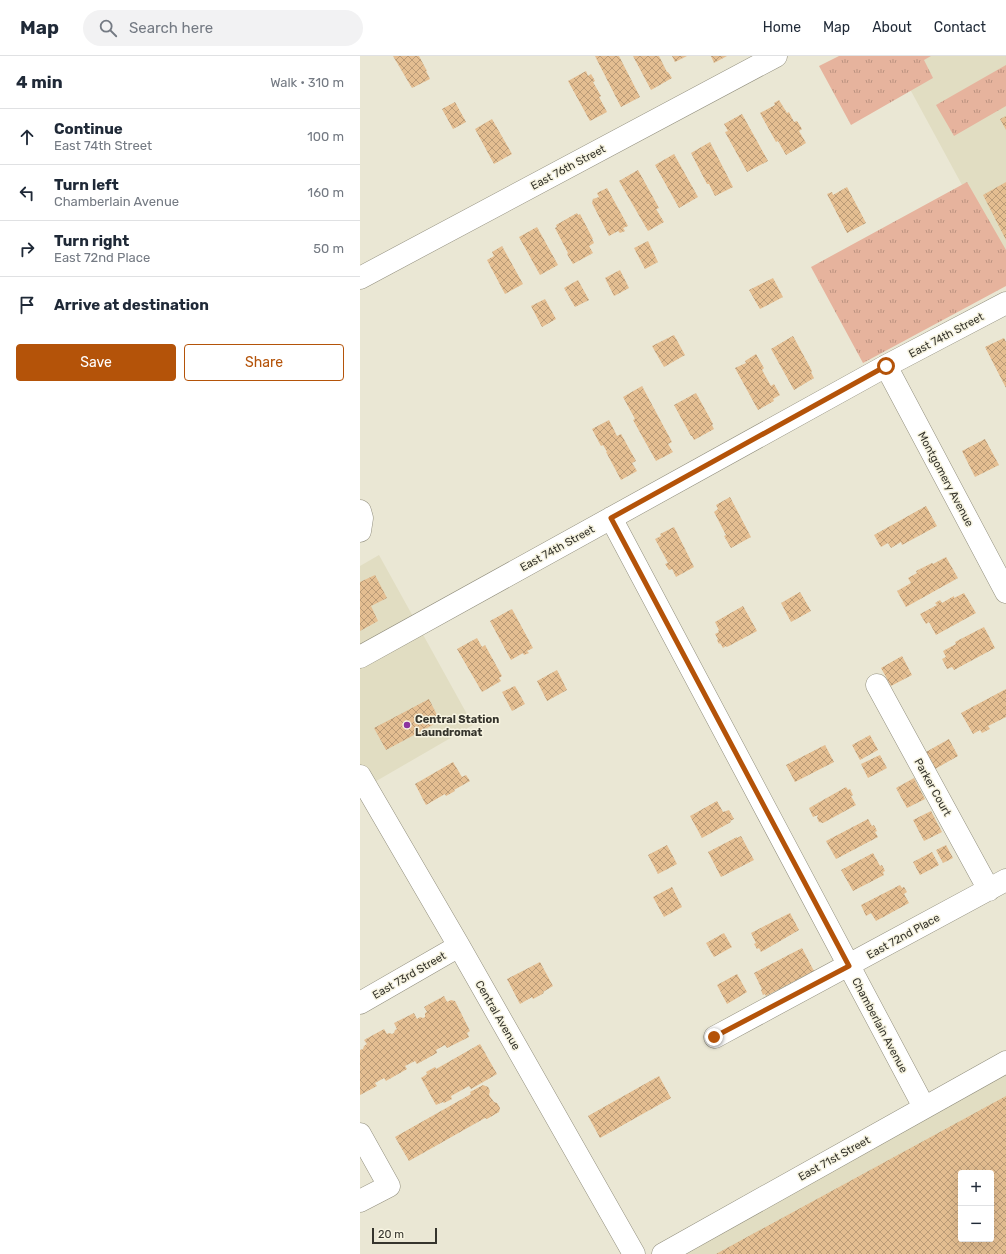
<!DOCTYPE html>
<meta charset="utf-8">
<style>
body{margin:0;font-family:Rubik,sans-serif;background:#f2f2f3;color:#1f2937}
.controls{position:absolute;right:12px;bottom:12px;display:grid;overflow:hidden;border-radius:4px;box-shadow:0 4px 16px #0002}
.controls button{width:36px;height:36px;display:grid;place-items:center;padding:0;border:0;border-bottom:1px solid #e0e1e3;background:#fff;color:#1f2937;font:20px sans-serif}
.scale{position:absolute;left:12px;bottom:10px;width:65px;box-sizing:border-box;padding-left:4px;border:2px solid #35342c;border-top:0;font-size:11px;line-height:14px;white-space:nowrap;color:#35342c;-webkit-text-stroke:3px #f7f4e1;paint-order:stroke}
.stop{position:absolute;width:12px;height:12px;margin:-9px;border:3px solid #b45309;border-radius:50%;background:#fff}
.stop.end{background:#b45309;border-color:#fff;box-shadow:0 1px 4px #0008}
.list{margin:0;padding:0;list-style:none}
h2{display:flex;justify-content:space-between;align-items:center;height:52px;margin:0;padding:0 16px;font-size:17px}
h2 small{font-size:13px;font-weight:400;color:#747a83}
.list li{display:grid;grid-template-columns:26px 1fr auto;gap:12px;align-items:center;box-sizing:border-box;height:56px;padding:0 16px;border-top:1px solid #e0e1e3}
.list b{display:block;font-size:15px;white-space:nowrap}
.list p{margin:0;font-size:13px;white-space:nowrap;color:#747a83}
.list em{font-size:13px;font-style:normal;color:#747a83}
.actions{display:flex;gap:8px;padding:12px 16px}
.actions a{flex:1;padding:9px 0;border:1px solid #b45309;border-radius:4px;text-align:center;font-size:14px;color:#b45309}
.actions .main{background:#b45309;color:#fff}
.icon{flex:none;width:22px;height:22px;fill:none;stroke:currentColor;stroke-width:2;stroke-linecap:round;stroke-linejoin:round}
.map{position:relative;flex:none;width:646px;height:1198px;overflow:hidden}
header{display:flex;align-items:center;gap:24px;box-sizing:border-box;height:56px;padding:0 20px;background:#fff;border-bottom:1px solid #e0e1e3}
header strong{font-size:19px}
nav{display:flex;gap:22px;margin-inline-start:auto;font-size:14px}
.search{width:280px;height:36px;background:#f2f2f3;display:flex;align-items:center;gap:10px;box-sizing:border-box;padding:0 14px;border-radius:22px;color:#747a83;font-size:15px}
main{display:flex}
aside{flex:1;background:#fff}
.map>svg:first-child{display:block}
.built{fill:#e1ddc2;fill-rule:evenodd}
.grass{fill:url(#grass-tufts)}
.building{fill:url(#building-cross-hatch);fill-rule:evenodd}
.lines{fill:none;stroke-linecap:round;stroke-linejoin:round}
.minor-casing{stroke:#918e7d;stroke-width:23}
.minor{stroke:#fff;stroke-width:22}
.route{stroke:#b45309;stroke-width:5}
.poi-dot{fill:#8c33a0;stroke:#f7f4e1;stroke-width:1.5}
.labels{text-anchor:middle;stroke-width:3;stroke-linejoin:round;paint-order:stroke}
.street-label{font-size:11px;fill:#35342c;stroke:#f7f4e1}
.poi-label{font-size:11px;font-weight:bold;fill:#35342c;stroke:#f7f4e1;text-anchor:start}
</style>
<header>
<strong>Map</strong>
<div class="search"><svg class="icon" aria-label="search" viewBox="0 0 24 24"><circle cx="10" cy="10" r="6"/><path d="M15 15l6 6"/></svg>Search here</div>
<nav><a>Home</a><a>Map</a><a>About</a><a>Contact</a></nav>
</header>
<main>
<aside>
<h2>4 min<small>Walk · 310 m</small></h2>
<ul class="list">
<li><svg class="icon" aria-label="ahead" viewBox="0 0 24 24"><path d="M12 20V5M6 11l6-6 6 6"/></svg><div><b>Continue</b><p>East 74th Street</p></div><em>100 m</em></li>
<li><svg class="icon" aria-label="left" viewBox="0 0 24 24"><path d="M17 20v-9H6M10 6l-5 5 5 5"/></svg><div><b>Turn left</b><p>Chamberlain Avenue</p></div><em>160 m</em></li>
<li><svg class="icon" aria-label="right" viewBox="0 0 24 24"><path d="M7 20v-9h11M14 6l5 5-5 5"/></svg><div><b>Turn right</b><p>East 72nd Place</p></div><em>50 m</em></li>
<li><svg class="icon" aria-label="arrive" viewBox="0 0 24 24"><path d="M6 21V4h12l-3 4 3 4H6"/></svg><div><b>Arrive at destination</b></div></li>
</ul>
<div class="actions"><a class="main">Save</a><a>Share</a></div>
</aside>
<div class="map">
<svg width="646" height="1198" viewBox="0 0 646 1198">
<defs>
<pattern id="grass-tufts" width="24" height="20" patternUnits="userSpaceOnUse"><rect width="24" height="20" fill="#e6b39d"/><path d="M3 7l-1-3M5 7V3M7 7l1-3M15 17l-1-3M17 17v-4M19 17l1-3" fill="none" stroke="#bb9280"/></pattern>
<pattern id="building-cross-hatch" width="8" height="8" patternUnits="userSpaceOnUse"><rect width="8" height="8" fill="#e4be91"/><path d="M0 0l8 8M0 8l8-8" fill="none" stroke="#ba9b77"/></pattern>
</defs>
<rect width="100%" height="100%" fill="#eae7d4"/>
<path class="built" d="M532,0H646V210Z
M19,499L113,669L6,731L0,720V510Z
M646,1006V1198H303ZM601,1117H631V1183H601Z"/>
<path class="grass" d="M479,0H571L564,4L573,22L491,69L459,10Z
M646,9V50L594,80L576,49Z
M607,126L646,194V230L503,307L451,211Z"/>
<path class="building" d="M33,0H59L67,15H66L70,23L52,32Z
M235,0H259L280,41L261,51Z
M273,0H299L307,16H308L312,22L291,34Z
M312,0H327L315,6Z
M351,0H367L354,7Z
M226,15L228,20L231,18L235,25L233,26L241,40L239,41L247,56L230,65L208,25Z
M419,44L427,57L429,56L434,66L437,65L442,73L439,75L446,87L426,99L418,85L416,86L400,57L415,49L414,47Z
M95,46L106,66L93,73L82,53Z
M382,58L408,105L387,116L365,76L368,75L364,68Z
M646,60V74L640,63Z
M132,63L152,98L134,108L115,73Z
M350,86L373,131L355,140L349,128H347L331,97Z
M314,98L338,141L319,152L295,109Z
M278,114L299,152L296,153L304,166L288,175L259,125Z
M646,126V184L623,139Z
M487,131L506,167L487,177L467,138L472,136L473,139Z
M247,132L268,170L263,172L265,175L260,177L258,175L249,180L232,147L233,143L239,141L237,137Z
M217,157L218,159L220,158L233,183H232L234,187L229,190L233,197L213,208L207,198L208,197L195,172L197,171L196,169Z
M177,171L198,209L180,219L159,181Z
M288,185L298,206L285,213L274,192Z
M142,190L163,228L145,238L127,204L134,200L132,196Z
M260,214L269,232L254,240L245,222Z
M413,222L423,241L400,253L389,234Z
M218,224L229,244L215,251L204,232Z
M185,243L196,263L182,271L171,250Z
M314,279L325,299L304,311L292,290Z
M433,280L452,315L451,316L454,322L434,334L411,293Z
M644,282L646,286V332L625,291Z
M396,298L404,312L402,314L411,330L414,328L420,339L413,343L414,345L398,354L375,312L386,307L385,305Z
M282,330L312,386L308,388L313,396L296,405L273,364L275,363L263,341Z
M336,337L353,368L352,369L354,373L334,384L332,380H331L314,349Z
M249,364L257,380L261,378L276,405L272,407L277,415L261,424L246,396H247L243,389L241,390L232,373Z
M625,383L639,409L615,421L602,395Z
M370,441L391,481L371,492L364,480L366,479L354,456L358,453L356,449Z
M566,450L577,470L542,489L541,486L531,492L528,487L521,491L514,479Z
M314,471L334,511L316,521L312,513L309,514L305,508L308,507L295,483L301,480L300,478Z
M586,501L598,522L546,551L537,535L551,527L548,522L557,517L556,515L572,507L573,508Z
M15,519L27,542L11,550L18,565L0,575V526Z
M440,536L451,555L431,566L421,547Z
M604,537L616,557L576,579L569,566L566,568L560,558L577,549L575,547L580,544L582,547L594,540V542Z
M383,550L397,575L367,591L366,590L363,592L360,587L359,588L357,584L358,583L355,578L359,576L358,575L359,574L355,566Z
M152,553L173,592L167,595L169,597L164,599L163,597L151,604L130,565Z
M624,571L635,592L594,614L592,611L587,613L582,603L586,601L583,595L596,588L595,586Z
M117,582L122,591L125,589L142,620L139,622L141,625L122,636L97,593Z
M542,600L552,619L531,630L521,612Z
M197,614L207,634L187,645L177,625Z
M155,630L165,648L152,655L142,636Z
M646,633V661L628,670L630,673L622,677L620,674L613,678L601,657Z
M69,643L80,665L26,694L14,672Z
M510,679L518,694L500,704L492,689Z
M589,683L598,700L575,713L566,696Z
M465,689L474,706L435,726L426,709Z
M520,699L527,712L508,722L501,708Z
M93,706L102,721L106,719L110,725L94,734L95,735L86,740L85,738L66,749L55,728Z
M554,722L565,743L547,752L536,732Z
M486,731L488,734L490,733L493,739L491,740L496,749L463,767L459,766L457,762L458,759L453,761L449,752Z
M357,745L363,756L369,754L374,763L370,765L371,766L342,782L330,760Z
M571,755L582,776L564,785L553,764Z
M508,763L512,770L514,769L517,775L515,776L518,781L476,803L466,785Z
M381,780L394,804L361,821L348,796L377,781V782Z
M307,789L317,808L298,818L288,799Z
M586,789L593,802L583,807L576,794Z
M572,796L579,809L560,819L553,806Z
M513,797L520,810L522,809L525,815L523,816L524,819L493,835L481,814Z
M540,829L542,832L544,831L547,836L544,838L549,847L516,865L511,857L506,860L501,849Z
M312,831L322,851L304,861L293,841Z
M430,857L439,874L401,896L399,892L397,893L394,888L396,887L391,877Z
M364,877L372,891L354,901L346,887Z
M442,892L454,915L406,940L405,938L403,939L401,934L402,933L394,917Z
M180,906L193,930L183,936L184,937L173,943L172,941L160,948L147,923Z
M377,918L387,936L367,948L357,929Z
M84,940L87,946L91,944L95,945L110,975L107,977L109,981L87,992L85,989L76,994L77,997L57,1008L55,1005L45,1010L47,1013L26,1025L24,1022L15,1027L17,1030L0,1039V994L3,993L4,990L7,988L4,984L24,973L27,978L29,977L32,978L34,977L35,974L37,973L34,967L54,957L57,963L60,961L63,962L65,961V957L67,956L64,951Z
M120,988L137,1018L111,1033L109,1030L91,1040L92,1043L84,1047L83,1046L76,1049L61,1022L67,1018L66,1016L75,1011L76,1013Z
M299,1020L311,1042L240,1082L228,1060Z
M123,1029L128,1031L130,1035L129,1039L134,1046L137,1047L140,1052L139,1056L127,1063L125,1062L49,1105L35,1081L111,1038L110,1036Z
M646,1040V1198H356ZM601,1117H631V1183H601Z"/>
<g class="lines">
<g class="minor-casing">
<path id="minor" d="M0,222L416,0
M526,310L646,536
M0,455L2,462L0,475
M251,462L564,1051
M0,601L526,310L646,247
M517,629L629,834
M0,720L99,890L274,1198
M0,947L99,890
M355,981L646,824
M0,1078L29,1130L0,1145
M303,1198L646,1006"/>
</g>
<use href="#minor" class="minor"/>
</g>
<g class="lines">
<path class="route" d="M354,981L489,910L251,462L526,310"/>
</g>
<circle class="poi-dot" cx="47" cy="669" r="4"/>
<g class="labels">
<g class="street-label">
<text transform="translate(208 111) rotate(-28)" y="4">East 76th Street</text>
<text transform="translate(586 279) rotate(-28)" y="4">East 74th Street</text>
<text transform="translate(586 423) rotate(62)" y="4">Montgomery Avenue</text>
<text transform="translate(197 492) rotate(-29)" y="4">East 74th Street</text>
<text transform="translate(573 731) rotate(61)" y="4">Parker Court</text>
<text transform="translate(543 880) rotate(-29)" y="4">East 72nd Place</text>
<text transform="translate(49 919) rotate(-30)" y="4">East 73rd Street</text>
<text transform="translate(138 959) rotate(60)" y="4">Central Avenue</text>
<text transform="translate(520 969) rotate(62)" y="4">Chamberlain Avenue</text>
<text transform="translate(474 1102) rotate(-29)" y="4">East 71st Street</text>
</g>
<g class="poi-label">
<text x="55" y="667">Central Station<tspan x="55" dy="13">Laundromat</tspan></text>
</g>
</g>
</svg>
<div class="controls">
<button>+</button>
<button>−</button>
</div>
<div class="scale">20 m</div>
<div class="stop" style="left:526px;top:310px"></div>
<div class="stop end" style="left:354px;top:981px"></div>
</div>
</main>
